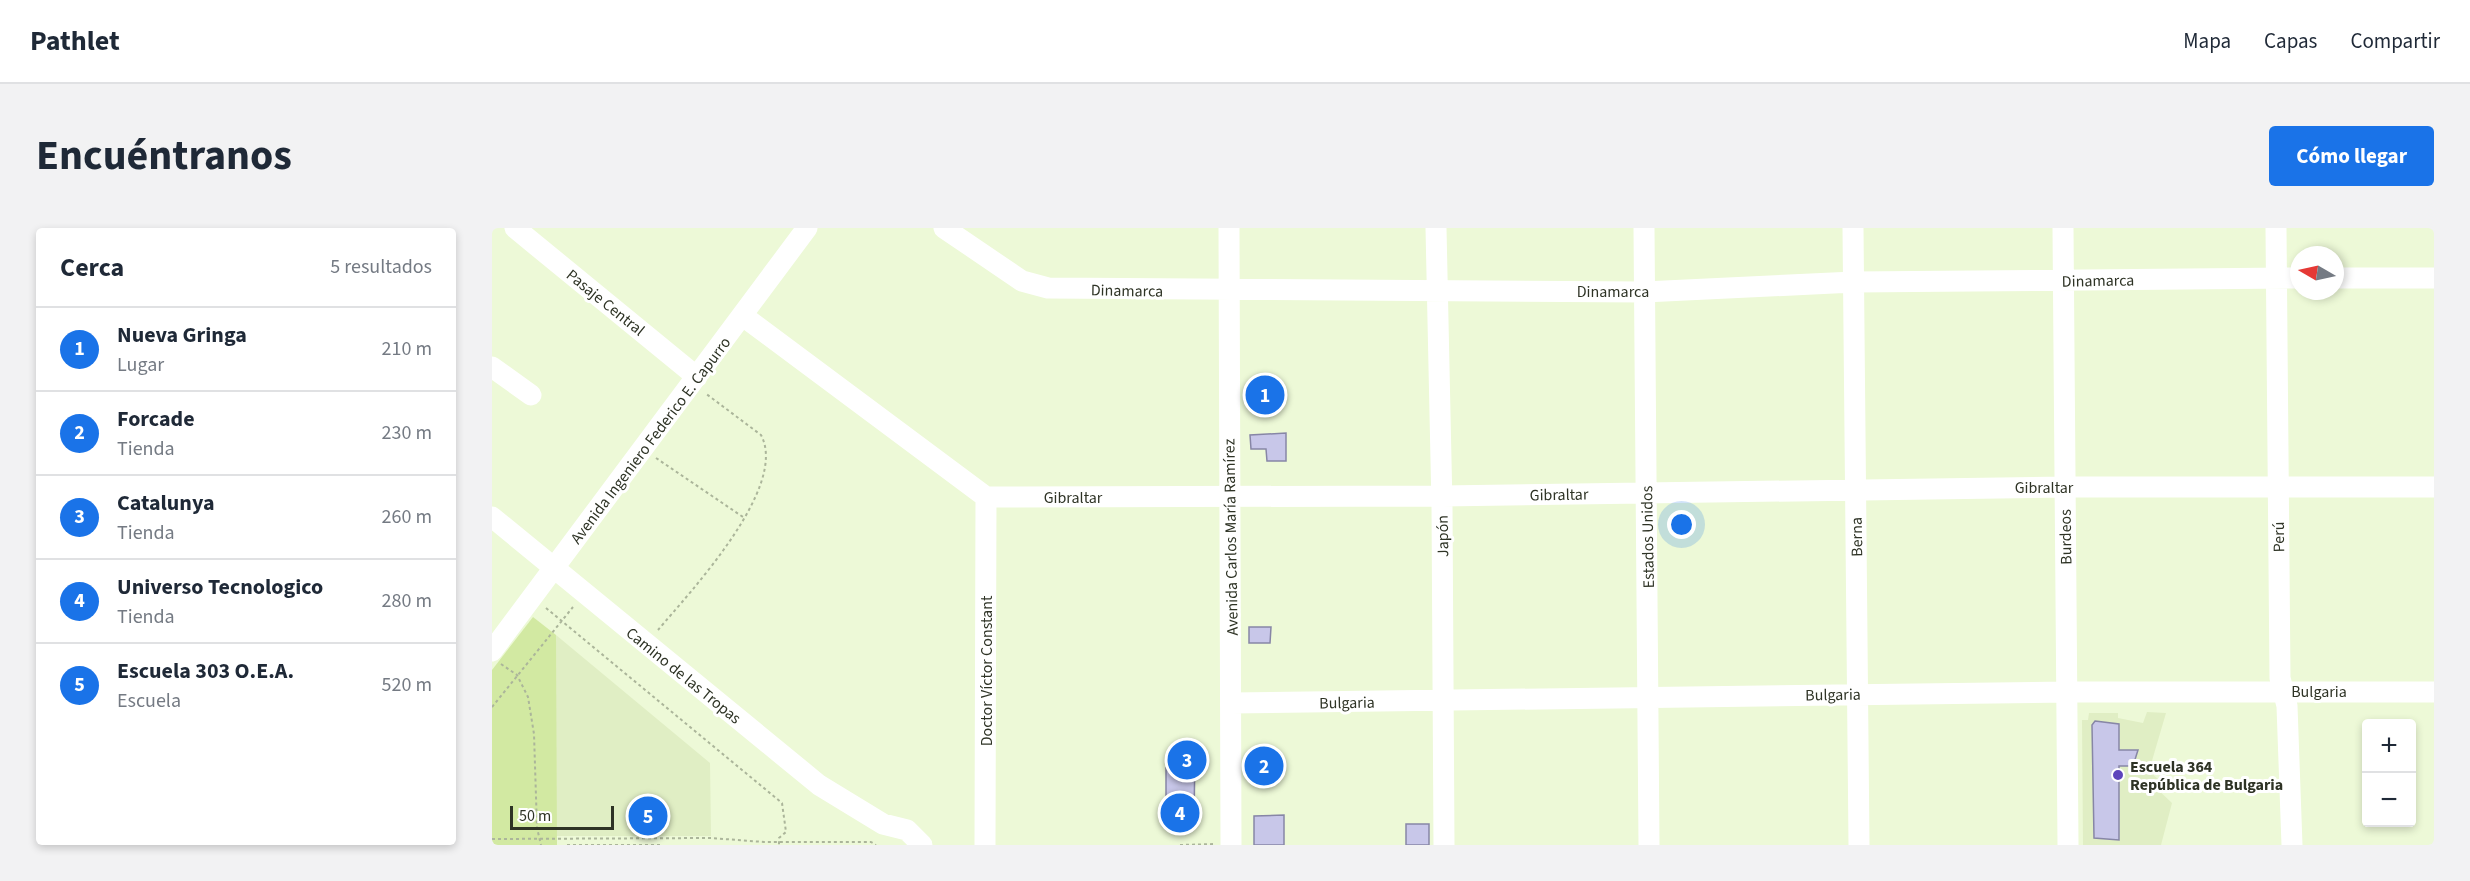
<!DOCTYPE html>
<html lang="es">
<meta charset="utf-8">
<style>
body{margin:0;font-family:"Source Sans 3",sans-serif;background:#f2f2f3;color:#1f2937}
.controls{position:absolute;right:18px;bottom:18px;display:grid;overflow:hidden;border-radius:6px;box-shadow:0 3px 9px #0003}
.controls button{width:54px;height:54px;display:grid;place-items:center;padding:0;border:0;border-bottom:2px solid #e0e1e3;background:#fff;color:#1f2937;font:30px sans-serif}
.compass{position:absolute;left:1798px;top:18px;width:54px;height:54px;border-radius:50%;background:#fff;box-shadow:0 3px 9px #0003;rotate:279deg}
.scale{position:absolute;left:18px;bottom:15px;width:104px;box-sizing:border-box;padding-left:6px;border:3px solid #2e3325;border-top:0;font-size:16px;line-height:21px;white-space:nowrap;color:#2e3325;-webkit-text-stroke:4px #fff;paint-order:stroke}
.you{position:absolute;left:1190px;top:297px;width:21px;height:21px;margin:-15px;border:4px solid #fff;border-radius:50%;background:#1a73e8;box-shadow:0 0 0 9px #1a73e833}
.badge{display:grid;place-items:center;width:39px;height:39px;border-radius:50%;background:#1a73e8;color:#fff;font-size:20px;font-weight:700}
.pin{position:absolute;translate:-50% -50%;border:3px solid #fff;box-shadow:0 2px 6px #0006}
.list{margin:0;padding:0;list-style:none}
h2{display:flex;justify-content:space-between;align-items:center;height:78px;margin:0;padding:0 24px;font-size:26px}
h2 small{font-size:20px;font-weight:400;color:#747a83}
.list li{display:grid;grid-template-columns:39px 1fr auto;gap:18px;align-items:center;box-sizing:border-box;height:84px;padding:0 24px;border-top:2px solid #e0e1e3}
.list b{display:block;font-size:22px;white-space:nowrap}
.list p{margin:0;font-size:20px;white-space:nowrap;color:#747a83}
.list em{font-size:20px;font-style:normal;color:#747a83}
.map{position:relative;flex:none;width:1942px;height:617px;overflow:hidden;border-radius:6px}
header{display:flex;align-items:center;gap:36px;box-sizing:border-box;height:84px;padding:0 30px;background:#fff;border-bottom:2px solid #e0e1e3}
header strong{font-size:28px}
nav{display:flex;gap:33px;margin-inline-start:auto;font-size:21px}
.intro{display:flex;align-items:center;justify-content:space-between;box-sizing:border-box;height:144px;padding:0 36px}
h1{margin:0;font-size:42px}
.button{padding:15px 27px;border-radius:6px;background:#1a73e8;color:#fff;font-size:21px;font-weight:700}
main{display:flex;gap:36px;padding:0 36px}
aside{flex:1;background:#fff;border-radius:6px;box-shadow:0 3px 9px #0003}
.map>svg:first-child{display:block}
.built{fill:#e0eec4}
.green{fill:#d2e9a2}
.building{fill:#c8c7e9;stroke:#8786a6;stroke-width:1.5}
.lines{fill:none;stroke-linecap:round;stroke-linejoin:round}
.path{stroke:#abb59a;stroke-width:2;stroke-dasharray:3 3;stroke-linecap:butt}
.minor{stroke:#fff;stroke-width:21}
.poi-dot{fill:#5d44bc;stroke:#fff;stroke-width:2}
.labels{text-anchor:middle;stroke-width:6;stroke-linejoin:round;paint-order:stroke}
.street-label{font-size:16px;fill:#2e3325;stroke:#fff}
.poi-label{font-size:16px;font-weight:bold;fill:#2e3325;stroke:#fff;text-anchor:start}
</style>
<header>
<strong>Pathlet</strong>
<nav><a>Mapa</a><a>Capas</a><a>Compartir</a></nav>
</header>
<div class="intro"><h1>Encuéntranos</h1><a class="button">Cómo llegar</a></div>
<main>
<aside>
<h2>Cerca<small>5 resultados</small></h2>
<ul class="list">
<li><span class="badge">1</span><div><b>Nueva Gringa</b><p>Lugar</p></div><em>210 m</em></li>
<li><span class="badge">2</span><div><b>Forcade</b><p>Tienda</p></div><em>230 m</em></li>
<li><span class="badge">3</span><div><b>Catalunya</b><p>Tienda</p></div><em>260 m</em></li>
<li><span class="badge">4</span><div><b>Universo Tecnologico</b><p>Tienda</p></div><em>280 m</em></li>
<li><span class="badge">5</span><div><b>Escuela 303 O.E.A.</b><p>Escuela</p></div><em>520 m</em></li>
</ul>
</aside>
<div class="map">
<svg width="1942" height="617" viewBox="0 0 1942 617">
<rect width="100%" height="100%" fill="#edf9d7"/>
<path class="built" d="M64,407L218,535L219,608H64Z
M1655,484L1674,485L1657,543L1666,551L1661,557L1680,575L1669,617H1591L1590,492H1596L1597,485H1626V490L1651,495Z"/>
<path class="green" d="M41,389L64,407L65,617H0V442Z"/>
<path class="building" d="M780,159L781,175L765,176V160Z
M794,205V233H775L774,221H759L758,207Z
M757,399H779L778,415H757Z
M1603,493L1627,496V522H1646L1641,538H1627V612L1602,610L1600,497Z
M688,524H703L702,590H674V540H688Z
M756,528H788V547L756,548Z
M792,587V617H762V588Z
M914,596H937V617H914Z"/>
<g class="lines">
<path class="path" d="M164,230L251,289
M54,380L290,575L294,604L287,610V617
M166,402C198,364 297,259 269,207L213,165
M9,436L25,447L36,469L42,506L45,600L49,617
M0,479L81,379
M0,611L219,610L272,614H379L384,617
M75,617H168
M688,617L723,616"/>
<path class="minor" d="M23,0L205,149
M452,0L530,53L556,60L1152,64L1362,54L1807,50
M737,0L739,617
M944,0L950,278L952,617
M1152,0L1157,617
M1361,0L1367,617
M1571,0L1576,617
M1784,0L1788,450L1795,478L1800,617
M1843,50H1942
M251,88L494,269L950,268L1572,259H1942
M0,139L39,167
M0,289L327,557L391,596L415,602L430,617
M0,423L315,0
M739,475L1575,464H1942
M493,617L494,269"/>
</g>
<circle class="poi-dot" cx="1626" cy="547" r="6"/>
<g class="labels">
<g class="street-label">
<text transform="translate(1606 52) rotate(-1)" y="6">Dinamarca</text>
<text transform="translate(635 62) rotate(1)" y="6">Dinamarca</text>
<text x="1121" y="69">Dinamarca</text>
<text transform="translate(114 74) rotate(39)" y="6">Pasaje Central</text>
<text transform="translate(158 212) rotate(-53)" y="6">Avenida Ingeniero Federico E. Capurro</text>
<text x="1552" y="265">Gibraltar</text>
<text transform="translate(1067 266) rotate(-1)" y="6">Gibraltar</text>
<text x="581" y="275">Gibraltar</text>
<text transform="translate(950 308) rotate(-91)" y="6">Japón</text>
<text transform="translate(738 309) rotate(-91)" y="6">Avenida Carlos María Ramírez</text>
<text transform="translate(1155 309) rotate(-91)" y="6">Estados Unidos</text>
<text transform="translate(1364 309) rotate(-91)" y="6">Berna</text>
<text transform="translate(1573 309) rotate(-91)" y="6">Burdeos</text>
<text transform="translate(1786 309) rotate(-91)" y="6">Perú</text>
<text transform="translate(494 443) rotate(-90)" y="6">Doctor Víctor Constant</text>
<text transform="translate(192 447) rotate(39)" y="6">Camino de las Tropas</text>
<text x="1827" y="469">Bulgaria</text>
<text transform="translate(1341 466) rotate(-1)" y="6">Bulgaria</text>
<text transform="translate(855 474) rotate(-1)" y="6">Bulgaria</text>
</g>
<g class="poi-label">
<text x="1638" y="544">Escuela 364<tspan x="1638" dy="18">República de Bulgaria</tspan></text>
</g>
</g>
</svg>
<div class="controls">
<button>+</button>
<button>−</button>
</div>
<svg class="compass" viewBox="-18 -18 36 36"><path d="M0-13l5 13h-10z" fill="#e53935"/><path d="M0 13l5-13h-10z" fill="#747a83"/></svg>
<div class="scale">50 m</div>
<div class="you"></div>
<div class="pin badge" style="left:773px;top:167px">1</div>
<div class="pin badge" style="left:772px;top:538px">2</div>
<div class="pin badge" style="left:695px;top:532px">3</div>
<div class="pin badge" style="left:688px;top:585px">4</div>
<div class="pin badge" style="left:156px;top:588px">5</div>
</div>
</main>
